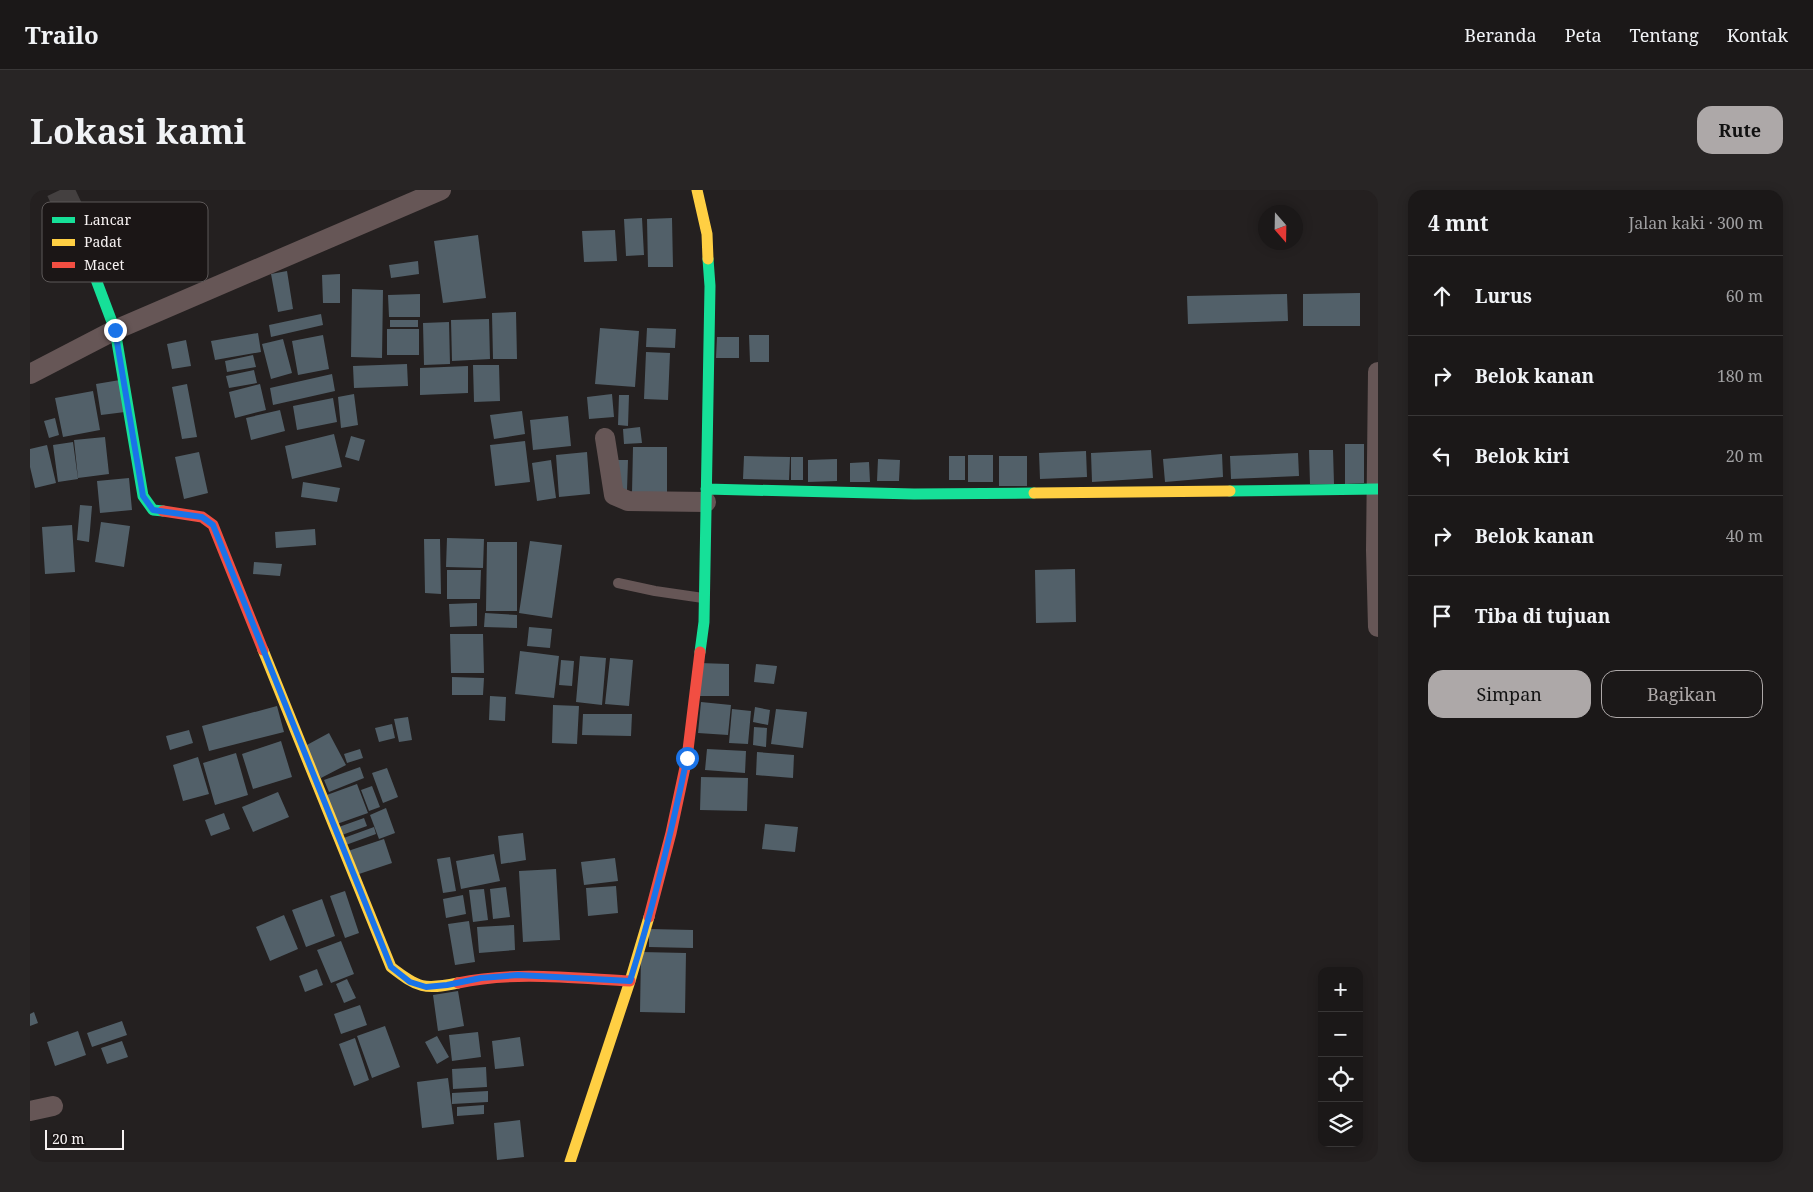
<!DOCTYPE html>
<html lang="id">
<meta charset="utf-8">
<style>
body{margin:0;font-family:"Noto Serif",serif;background:#282525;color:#f1f3f6}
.controls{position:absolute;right:15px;bottom:15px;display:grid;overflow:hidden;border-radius:10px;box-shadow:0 2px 12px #0003}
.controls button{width:45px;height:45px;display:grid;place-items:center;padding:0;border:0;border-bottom:1px solid #393737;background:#1b1818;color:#f1f3f6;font:25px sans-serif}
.compass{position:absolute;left:1228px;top:15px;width:45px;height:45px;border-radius:50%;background:#1b1818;box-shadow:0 2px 12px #0003;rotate:160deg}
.scale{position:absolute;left:15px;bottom:12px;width:79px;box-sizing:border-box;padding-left:5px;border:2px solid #f7f2f2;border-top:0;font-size:14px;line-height:18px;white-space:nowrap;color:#f7f2f2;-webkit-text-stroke:4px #1b1616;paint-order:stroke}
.stop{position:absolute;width:15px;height:15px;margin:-11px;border:4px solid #1a73e8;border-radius:50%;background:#fff}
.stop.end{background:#1a73e8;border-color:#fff;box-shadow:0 1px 5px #0008}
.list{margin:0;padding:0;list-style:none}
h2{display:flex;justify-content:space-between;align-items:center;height:65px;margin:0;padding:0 20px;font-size:21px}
h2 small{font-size:16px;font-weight:400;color:#a0a0a2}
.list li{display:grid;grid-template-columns:32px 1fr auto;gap:15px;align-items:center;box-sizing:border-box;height:80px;padding:0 20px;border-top:1px solid #393737}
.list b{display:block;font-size:19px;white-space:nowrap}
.list em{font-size:16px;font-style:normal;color:#a0a0a2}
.actions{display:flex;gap:10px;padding:15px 20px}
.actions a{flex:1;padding:11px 0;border:1px solid #ada8a8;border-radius:15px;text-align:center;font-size:18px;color:#ada8a8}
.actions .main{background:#ada8a8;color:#111}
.icon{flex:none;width:28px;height:28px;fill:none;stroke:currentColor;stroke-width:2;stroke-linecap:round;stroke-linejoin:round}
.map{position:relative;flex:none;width:1348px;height:972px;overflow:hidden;border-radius:15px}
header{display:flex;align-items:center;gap:30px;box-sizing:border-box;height:70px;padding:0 25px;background:#1b1818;border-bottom:1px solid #393737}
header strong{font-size:24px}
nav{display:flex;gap:28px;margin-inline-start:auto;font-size:18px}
.intro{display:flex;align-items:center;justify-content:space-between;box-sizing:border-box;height:120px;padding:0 30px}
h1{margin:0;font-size:35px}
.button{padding:12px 22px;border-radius:15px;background:#ada8a8;color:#111;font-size:18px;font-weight:700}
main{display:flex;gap:30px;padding:0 30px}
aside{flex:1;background:#1b1818;border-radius:15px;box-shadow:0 2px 12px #0003}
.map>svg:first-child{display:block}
.building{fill:#526069}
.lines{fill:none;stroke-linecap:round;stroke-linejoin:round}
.secondary-tunnel{stroke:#444040;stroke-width:28;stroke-dasharray:28 14;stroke-linecap:butt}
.lane{stroke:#665656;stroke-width:10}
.street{stroke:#665656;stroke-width:20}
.fast{stroke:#16e098;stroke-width:11}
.slow{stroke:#ffcf43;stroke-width:11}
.jam{stroke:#f24e42;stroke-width:11}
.route{stroke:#1a73e8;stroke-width:6}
.key{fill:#1b1616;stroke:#5d5858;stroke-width:1}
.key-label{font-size:14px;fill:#f7f2f2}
</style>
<header>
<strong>Trailo</strong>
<nav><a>Beranda</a><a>Peta</a><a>Tentang</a><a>Kontak</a></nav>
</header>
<div class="intro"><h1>Lokasi kami</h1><a class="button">Rute</a></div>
<main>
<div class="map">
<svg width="1348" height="972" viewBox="0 0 1348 972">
<rect width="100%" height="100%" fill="#242020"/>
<path class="building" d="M612,28L614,65L596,66L594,29Z
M642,28L643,77H618L617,29Z
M585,40L587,71L554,72L552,41Z
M448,45L456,108L413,113L404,51Z
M388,71L389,84L361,88L359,75Z
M257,81L263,119L248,122L241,84Z
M310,84V113H293L292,85Z
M322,99L353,100L352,168L321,167Z
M1330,103V136H1273V104Z
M390,104V127H359L358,105Z
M1257,104L1258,131L1158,134L1157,106Z
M486,122L487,169H463L462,123Z
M291,124L293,135L241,147L239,135Z
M459,129L460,169L422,171L421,130Z
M360,130H388V137H360Z
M419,132L420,174L394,175L393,133Z
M570,138L609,141L605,197L565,194Z
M617,138L646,139L645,158L616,157Z
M357,139H389V165H357Z
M228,143L231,162L185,170L181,151Z
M293,145L299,179L268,185L262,151Z
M719,145H739V172H720Z
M687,147H709V168H686Z
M253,149L262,183L241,189L232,154Z
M156,150L161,176L142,179L137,154Z
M616,162L640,163L638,210L614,209Z
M223,165L226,177L197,182L195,171Z
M377,174L378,196L324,198L323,176Z
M443,175H469L470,211L444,212Z
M438,176V203L390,205V178Z
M224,180L227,193L199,198L196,186Z
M302,184L305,201L243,215L240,198Z
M90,190L95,222L71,225L66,194Z
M157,194L167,247L152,249L142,197Z
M230,194L236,220L205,228L199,202Z
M63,201L70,240L33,247L25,208Z
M324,204L328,235L311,238L308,207Z
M582,204L584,227L559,229L557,207Z
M589,205H599L598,236L588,235Z
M303,208L307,232L267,240L263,216Z
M250,220L255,241L221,250L216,228Z
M492,221L495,244L464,249L460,225Z
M538,226L541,256L503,260L500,230Z
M25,228L29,245L19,248L14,231Z
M610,237L612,253L594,254L593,239Z
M304,244L312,277L262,289L255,256Z
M321,246L335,250L329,271L315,267Z
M75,247L79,284L48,288L44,250Z
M495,251L500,292L465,296L460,255Z
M43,252L48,289L28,292L23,255Z
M1315,254H1334V293L1315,294Z
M17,255L26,293L5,298L0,277V259Z
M603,257H637V303H602Z
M1121,260L1123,288L1062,292L1061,263Z
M1279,260H1303L1304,294H1280Z
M1056,261L1057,287L1010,289L1009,263Z
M169,262L178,303L154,309L145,267Z
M557,262L560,304L529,307L526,265Z
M1268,263L1269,286L1201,289L1200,266Z
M1192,264L1193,287L1135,292L1133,269Z
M938,265H963V292H938Z
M714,266L760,267L759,290L713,289Z
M919,266H935V290H919Z
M969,266H997V296H969Z
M761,267H773V290H761Z
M807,269V291L778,292V270Z
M848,269L870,270L869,291H847Z
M521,270L526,308L507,311L502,273Z
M586,270H598L597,300H586Z
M839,272L840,292H820V273Z
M99,288L102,320L70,323L67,291Z
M273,292L310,298L307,312L271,307Z
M50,315L62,316L59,352L47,350Z
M71,332L100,336L94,377L65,372Z
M42,335L45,382L15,384L12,337Z
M285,339L286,355L246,358L245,342Z
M417,348L454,349L453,378L416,377Z
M394,349H410L411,404L395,403Z
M500,351L532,355L522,428L489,423Z
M457,352H487V421H456Z
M224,372L252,374L250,386L223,384Z
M1045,379L1046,432L1006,433L1005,380Z
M417,380H451L450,409H417Z
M447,413V436L420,437L419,414Z
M455,423L487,425V438L454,437Z
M499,437L522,439L520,458L497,456Z
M420,444H453L454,483H421Z
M490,461L529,466L524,508L485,504Z
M550,466L576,468L572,515L546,512Z
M580,468L603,470L599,516L575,514Z
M531,470L544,471L542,496L529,495Z
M669,473L699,474V506H669Z
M726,474L747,476L744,494L724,492Z
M422,487L454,488L453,505H422Z
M460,506L476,507L475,531L459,530Z
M671,512L701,515L698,545L668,543Z
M523,515L549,516L547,554L522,553Z
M247,516L254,542L179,561L172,536Z
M725,517L740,520L738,535L723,532Z
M702,519L721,521L718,554L699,553Z
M746,519L777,522L773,558L741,554Z
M553,524H602L601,546L552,545Z
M378,527L382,550L369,552L364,529Z
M362,534L365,548L349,552L345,538Z
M724,537L737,538L736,557L723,555Z
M159,540L163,553L140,560L136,546Z
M299,543L316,575L291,588L275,556Z
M251,551L262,587L223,599L212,564Z
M330,559L333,568L317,573L314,564Z
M677,559L716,561L715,583L675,580Z
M727,562L764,565L763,588L726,585Z
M206,563L218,605L185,615L173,573Z
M168,567L179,604L153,611L143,575Z
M330,577L334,588L299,602L294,590Z
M357,578L368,607L353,613L342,583Z
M671,587L718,588L717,621L670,620Z
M327,594L338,623L304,635L294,606Z
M342,596L350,617L339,621L331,600Z
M248,602L259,627L223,642L212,617Z
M356,618L365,643L349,649L340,625Z
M194,623L200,639L181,646L175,630Z
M334,628L337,636L309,646L306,638Z
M735,634L768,637L765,662L732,659Z
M344,637L346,644L313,656L311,649Z
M493,643L496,670L471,674L468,646Z
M354,649L362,673L326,685L318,661Z
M464,664L470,691L431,699L426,671Z
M420,667L426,701L413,703L407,669Z
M585,668L588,691L554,695L551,672Z
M526,679L530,750L493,752L489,681Z
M586,696L588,723L558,726L556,698Z
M476,697L480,727L463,729L460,699Z
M454,699L458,730L443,732L439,700Z
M315,701L329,743L315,748L300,706Z
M433,705L436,724L416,728L413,709Z
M292,709L305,746L276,757L262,720Z
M254,725L268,759L240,771L226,737Z
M439,731L445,772L425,775L418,734Z
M484,735L485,760L449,763L447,737Z
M619,739L663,740V758L619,757Z
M311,751L324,784L301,793L287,760Z
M611,762L656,763L655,823L610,822Z
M287,779L293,795L275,802L269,786Z
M317,789L326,808L314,813L306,794Z
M428,801L434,836L408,841L403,805Z
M330,815L337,835L311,844L304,824Z
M4,822L8,833L0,836V824Z
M92,831L97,845L62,857L57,843Z
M355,836L370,877L342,888L327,846Z
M48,841L56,865L25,876L17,852Z
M448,842L451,867L422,871L419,845Z
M407,846L419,867L407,874L395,852Z
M490,847L494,876L465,879L462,851Z
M325,848L339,890L324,896L309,854Z
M92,851L98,867L77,874L71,858Z
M456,877L457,897L423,899L422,879Z
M418,888L424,934L392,938L387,892Z
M458,901V912L422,914V903Z
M454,915V924L427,926V917Z
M490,930L494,967L467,970L464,933Z"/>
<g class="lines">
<path class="secondary-tunnel" d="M30,0L41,23"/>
<path class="lane" d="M588,393L625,401L673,408"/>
<path class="street" d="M1348,182L1346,360L1348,437
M0,184L85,140L411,0
M575,248L584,305L598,311L676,312
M0,921L23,916"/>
<path class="fast" d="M41,23L85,140L113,306L123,320L133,321
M676,299L884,304L1004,303
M1200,301L1347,299
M670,462L674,432L680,96L678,69"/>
<path class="slow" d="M667,0L677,44L678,69
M1004,303L1200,301
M233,460L361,777C388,798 394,800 428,793
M540,972L600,791L619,727"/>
<path class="jam" d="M133,321L172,327L183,335L233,460
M619,727L641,643L657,568L670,462
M428,793C485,781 542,788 600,791"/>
</g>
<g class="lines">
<path class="route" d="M85,140L113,306L123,320L172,327L183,335L361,777L380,792L396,797L417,795L451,788L488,785L600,791C623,718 641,644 657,568"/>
</g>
<rect x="12" y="12" width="166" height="80" rx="8" class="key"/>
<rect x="22" y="27" width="23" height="6" fill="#16e098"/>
<rect x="22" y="49" width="23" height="7" fill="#ffcf43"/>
<rect x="22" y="72" width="23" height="6" fill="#f24e42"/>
<g class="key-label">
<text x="54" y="35">Lancar</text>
<text x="54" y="57">Padat</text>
<text x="54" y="80">Macet</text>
</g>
</svg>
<div class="controls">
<button>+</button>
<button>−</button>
<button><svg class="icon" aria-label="locate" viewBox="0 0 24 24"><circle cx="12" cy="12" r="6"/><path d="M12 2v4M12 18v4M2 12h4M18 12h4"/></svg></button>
<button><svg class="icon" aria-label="layers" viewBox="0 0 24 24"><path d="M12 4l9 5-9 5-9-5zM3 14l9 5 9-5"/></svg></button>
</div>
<svg class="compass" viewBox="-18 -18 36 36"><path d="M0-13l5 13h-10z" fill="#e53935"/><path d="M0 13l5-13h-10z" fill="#a0a0a2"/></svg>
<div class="scale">20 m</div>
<div class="stop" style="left:657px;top:568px"></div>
<div class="stop end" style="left:85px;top:140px"></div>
</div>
<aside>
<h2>4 mnt<small>Jalan kaki · 300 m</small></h2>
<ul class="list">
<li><svg class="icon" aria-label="ahead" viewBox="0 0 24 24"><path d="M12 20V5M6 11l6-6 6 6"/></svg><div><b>Lurus</b></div><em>60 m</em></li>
<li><svg class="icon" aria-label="right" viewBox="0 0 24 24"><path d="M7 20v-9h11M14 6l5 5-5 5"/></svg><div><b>Belok kanan</b></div><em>180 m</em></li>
<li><svg class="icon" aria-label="left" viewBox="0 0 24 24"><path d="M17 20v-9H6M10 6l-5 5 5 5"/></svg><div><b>Belok kiri</b></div><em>20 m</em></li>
<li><svg class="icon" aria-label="right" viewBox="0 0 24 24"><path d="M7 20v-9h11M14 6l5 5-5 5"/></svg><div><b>Belok kanan</b></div><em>40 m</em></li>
<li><svg class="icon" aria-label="arrive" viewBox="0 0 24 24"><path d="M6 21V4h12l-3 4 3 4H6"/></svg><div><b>Tiba di tujuan</b></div></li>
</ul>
<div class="actions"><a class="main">Simpan</a><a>Bagikan</a></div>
</aside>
</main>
